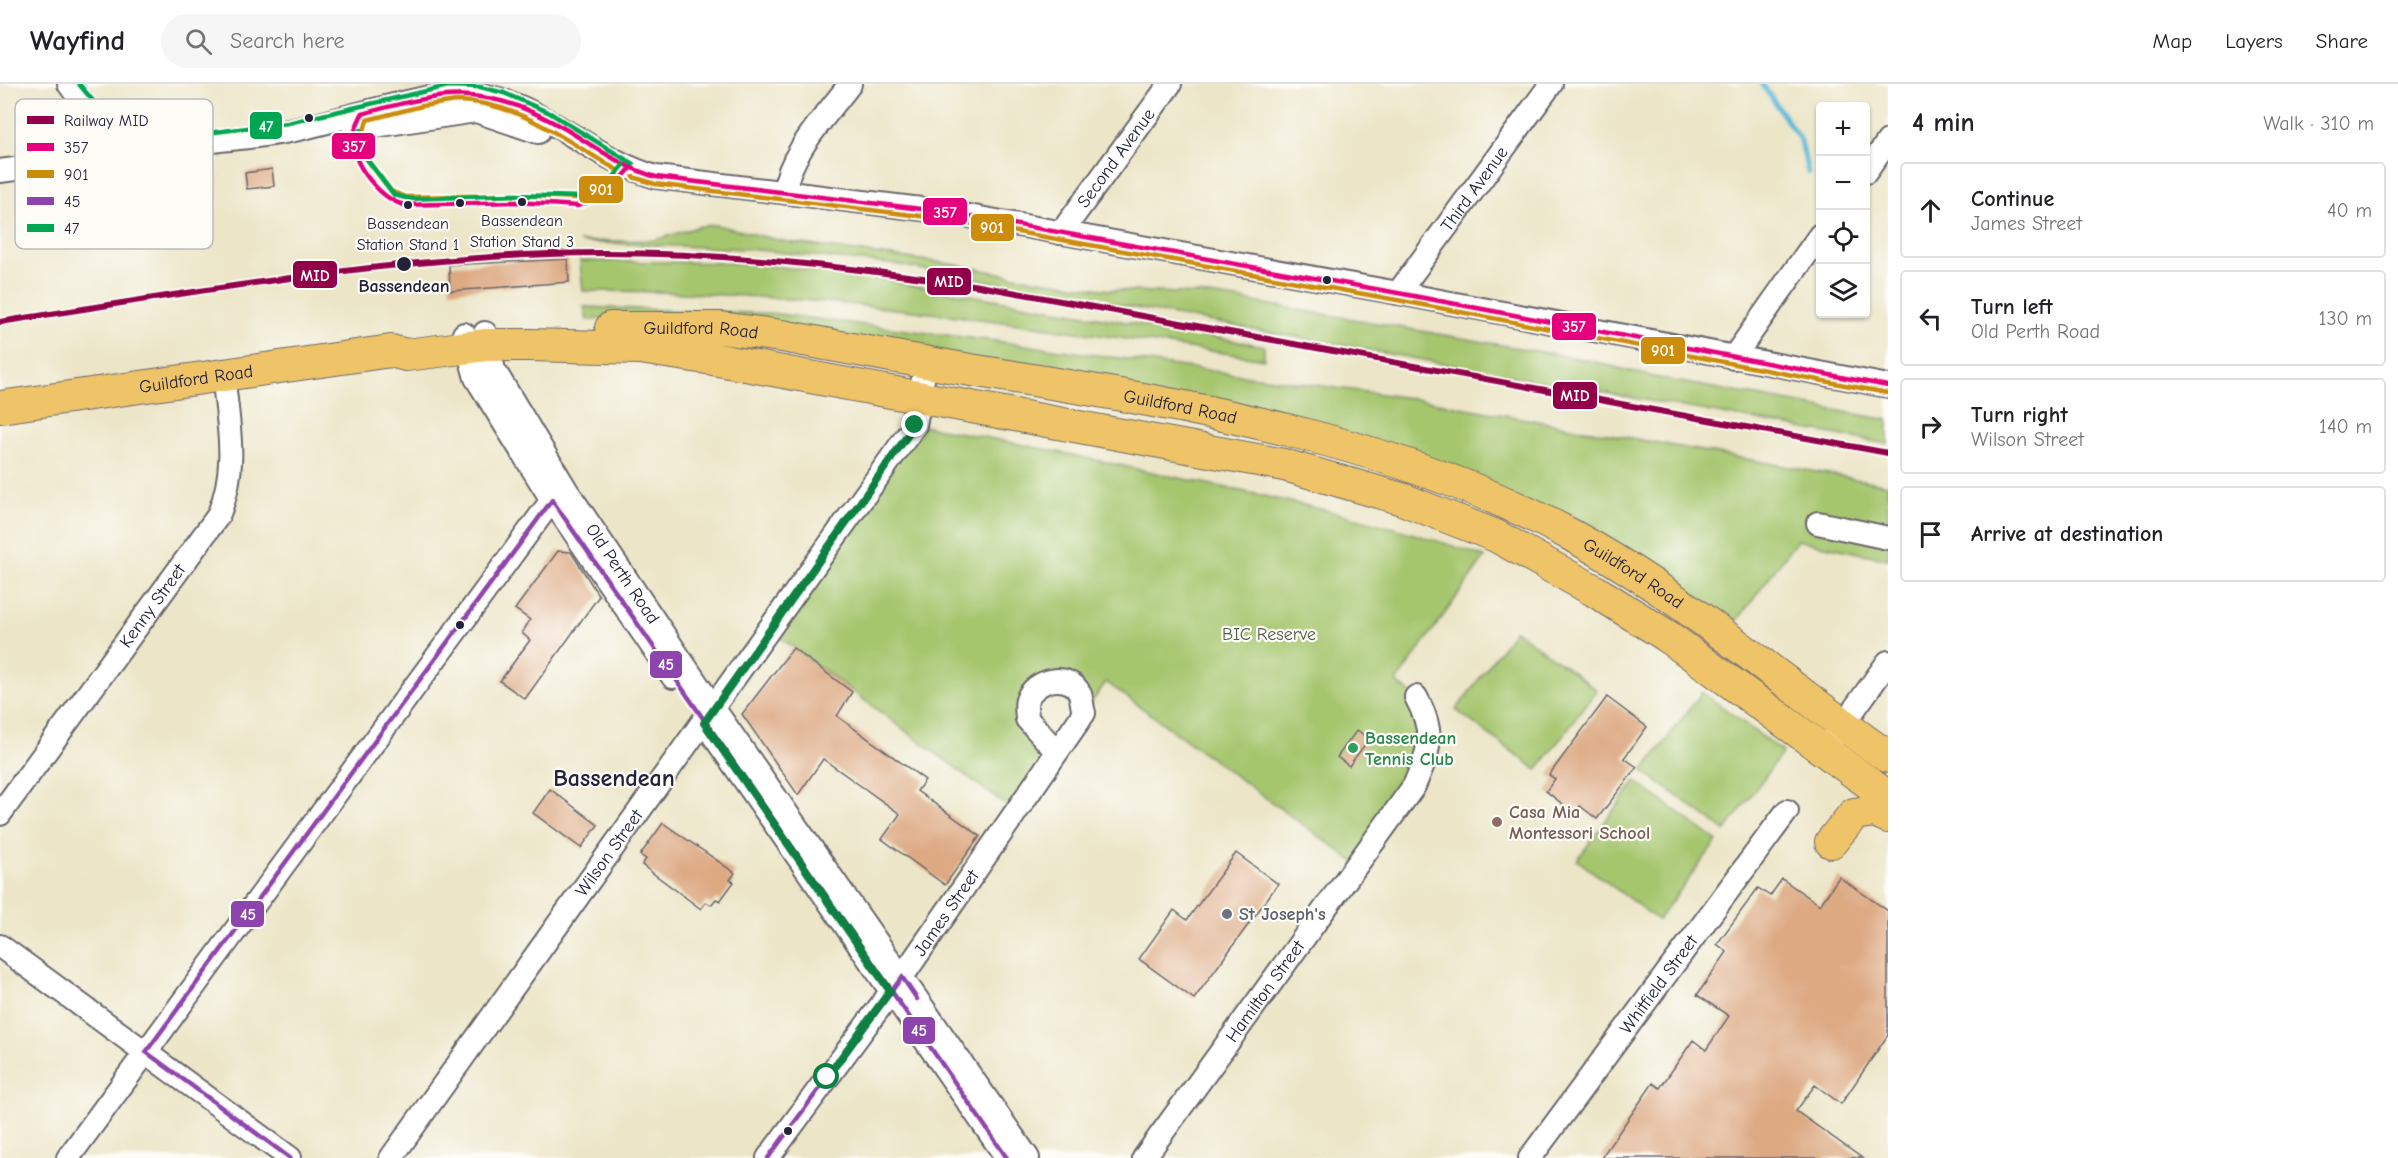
<!DOCTYPE html>
<meta charset="utf-8">
<style>
body{margin:0;font-family:"Comic Neue",sans-serif;background:#f6f6f6;color:#202124}
.controls{position:absolute;right:18px;top:18px;display:grid;overflow:hidden;border-radius:6px;box-shadow:0 2px 4px #0004}
.controls button{width:54px;height:54px;display:grid;place-items:center;padding:0;border:0;border-bottom:2px solid #e0e0e0;background:#fff;color:#202124;font:30px sans-serif}
.stop{position:absolute;width:18px;height:18px;margin:-14px;border:4px solid #0b8043;border-radius:50%;background:#fff}
.stop.end{background:#0b8043;border-color:#fff;box-shadow:0 2px 6px #0008}
.list{margin:0;padding:0;list-style:none}
h2{display:flex;justify-content:space-between;align-items:center;height:78px;margin:0;padding:0 24px;font-size:26px}
h2 small{font-size:20px;font-weight:400;color:#757577}
.list li{display:grid;grid-template-columns:39px 1fr auto;gap:18px;align-items:center;box-sizing:border-box;height:96px;margin:0 12px 12px;padding:0 12px;border:2px solid #e0e0e0;border-radius:6px}
.list b{display:block;font-size:22px;white-space:nowrap}
.list p{margin:0;font-size:20px;white-space:nowrap;color:#757577}
.list em{font-size:20px;font-style:normal;color:#757577}
.icon{flex:none;width:33px;height:33px;fill:none;stroke:currentColor;stroke-width:2;stroke-linecap:round;stroke-linejoin:round}
.map{position:relative;flex:none;width:1888px;height:1074px;overflow:hidden}
header{display:flex;align-items:center;gap:36px;box-sizing:border-box;height:84px;padding:0 30px;background:#fff;border-bottom:2px solid #e0e0e0}
header strong{font-size:28px}
nav{display:flex;gap:33px;margin-inline-start:auto;font-size:21px}
.search{width:420px;height:54px;background:#f6f6f6;display:flex;align-items:center;gap:15px;box-sizing:border-box;padding:0 21px;border-radius:33px;color:#757577;font-size:22px}
main{display:flex}
aside{flex:1;background:#fff}
.map>svg:first-child{display:block}
.green{fill:#a6c66e;stroke:#647454;stroke-width:1.5}
.lines{fill:none;stroke-linecap:round;stroke-linejoin:round}
.stream{stroke:#57b9d6;stroke-width:5}
.building{fill:#dda983}
.minor-casing{stroke:#69666c;stroke-width:26}
.highway-casing{stroke:#69666c;stroke-width:34}
.minor{stroke:#fff;stroke-width:22}
.highway{stroke:#efc469;stroke-width:32}
.bus-1-casing{stroke:#fdfcf7;stroke-width:9}
.bus-2-casing{stroke:#fdfcf7;stroke-width:9}
.bus-3-casing{stroke:#fdfcf7;stroke-width:9}
.bus-4-casing{stroke:#fdfcf7;stroke-width:9}
.bus-1{stroke:#e5007d;stroke-width:4.5}
.bus-2{stroke:#cc8c0c;stroke-width:4.5}
.bus-3{stroke:#8e44ad;stroke-width:4.5}
.bus-4{stroke:#00a651;stroke-width:4.5}
.rail-1-casing{stroke:#fdfcf7;stroke-width:10}
.rail-1{stroke:#910048;stroke-width:6}
.route{stroke:#0b8043;stroke-width:8}
.bus-dot{fill:#22223b;stroke:#fdfcf7;stroke-width:2}
.leisure-dot{fill:#2e9e5b;stroke:#fdfcf7;stroke-width:2}
.education-dot{fill:#8d6e63;stroke:#fdfcf7;stroke-width:2}
.worship-dot{fill:#6b7280;stroke:#fdfcf7;stroke-width:2}
.labels{text-anchor:middle;stroke-width:4.5;stroke-linejoin:round;paint-order:stroke}
.bus-label{font-size:16px;fill:#22223b;stroke:#fdfcf7}
.street-label{font-size:18px;fill:#22223b;stroke:#fdfcf7}
.stop-label{font-size:18px;font-weight:bold;fill:#22223b;stroke:#fdfcf7}
.park-label{font-size:18px;fill:#505b4d;stroke:#fdfcf7}
.leisure-label{font-size:18px;font-weight:bold;fill:#27864d;stroke:#fdfcf7;text-anchor:start}
.education-label{font-size:18px;font-weight:bold;fill:#785e54;stroke:#fdfcf7;text-anchor:start}
.worship-label{font-size:18px;font-weight:bold;fill:#5b616d;stroke:#fdfcf7;text-anchor:start}
.district-label{font-size:24px;font-weight:bold;fill:#22223b;stroke:#fdfcf7}
.key{fill:#fdfcf7;stroke:#bbbbbf;stroke-width:1.5}
.key-label{font-size:16px;fill:#22223b}
.line-badge{stroke:#fdfcf7;stroke-width:2}
.badge-label{font-size:16px;text-anchor:middle;font-weight:bold;fill:#fff}
</style>
<header>
<strong>Wayfind</strong>
<div class="search"><svg class="icon" aria-label="search" viewBox="0 0 24 24"><circle cx="10" cy="10" r="6"/><path d="M15 15l6 6"/></svg>Search here</div>
<nav><a>Map</a><a>Layers</a><a>Share</a></nav>
</header>
<main>
<div class="map">
<svg width="1888" height="1074" viewBox="0 0 1888 1074">
<rect width="100%" height="100%" fill="#fdfcf7"/>
<filter id="ink" filterUnits="userSpaceOnUse"><feTurbulence type="fractalNoise" baseFrequency=".0167" numOctaves="2"/><feDisplacementMap in="SourceGraphic" scale="12" xChannelSelector="R" yChannelSelector="G"/><feConvolveMatrix kernelMatrix="1 2 1 2 8 2 1 2 1" color-interpolation-filters="sRGB"/></filter>
<filter id="wash" filterUnits="userSpaceOnUse"><feTurbulence type="fractalNoise" baseFrequency=".008" numOctaves="4" result="noise"/><feDisplacementMap in="SourceGraphic" scale="24" xChannelSelector="R" yChannelSelector="G"/><feGaussianBlur stdDeviation="1.35" result="paint"/><feColorMatrix in="noise" values="0 0 0 0 0 0 0 0 0 0 0 0 0 0 0 0 0 1.4 0 .05"/><feComposite in="paint" operator="in"/></filter>
<g filter="url(#wash)">
<rect width="100%" height="100%" fill="#ece5c7"/>
<path class="green" d="M716,141L787,158L951,180L1025,194L1110,206L1200,210L1237,215L1588,276L1653,293L1888,336V360L898,181L748,165L579,158L655,156L701,142Z
M580,177L742,179L848,190L1264,262V275C1039,242 811,206 583,207Z
M584,223L777,230L1002,258L1417,315L1888,401V475L1797,456L1737,537L1635,476L1401,366L627,233L587,236Z
M915,341C1000,354 1084,374 1169,392C1275,414 1382,436 1485,473L1396,598L1416,613L1429,666L1357,780L1106,598L1084,629L1068,598L1027,616L1057,668L1015,728L770,546Z
M1515,546L1597,606L1537,686L1456,626Z
M1702,608L1783,668L1725,747L1643,687Z
M1635,697L1717,757L1658,836L1577,776Z"/>
<g class="lines">
<path class="stream" d="M1762,0L1801,57L1808,89"/>
</g>
<g id="blocks">
<path class="building" d="M272,85L274,102L247,105L245,89Z
M568,175L569,198L450,207L449,181Z
M558,467L571,468L599,512L525,615L500,597L530,556L522,549L530,536L515,525Z
M793,564L852,608L837,632L925,696L917,707L980,752L945,801L882,755L900,730L823,675L798,711L742,630Z
M1607,613L1647,643L1624,674L1637,683L1597,735L1580,722L1574,729L1546,707L1555,695L1549,691Z
M1357,646L1369,655L1349,682L1337,673Z
M550,705L598,741L581,764L533,729Z
M663,739L735,789L730,796L734,798L720,817L716,815L711,821L706,818L701,825L642,781L646,775L640,771Z
M1236,769L1278,800L1194,915L1139,875L1174,826L1187,836Z
M1839,793L1888,827V951L1841,1020L1815,1001L1796,1027L1862,1074H1601L1653,999L1660,1004L1693,956L1706,966L1729,932L1697,911L1727,868L1717,860L1758,804L1770,812L1782,795L1820,821Z"/>
</g>
</g>
<g filter="url(#ink)">
<use href="#blocks" fill-opacity="0" stroke="#69666c" stroke-width="1.5"/>
<g class="lines">
<g class="minor-casing">
<g id="minor">
<path d="M69,0L84,21L88,35"/>
<path d="M84,21C97,32 107,52 123,58C149,68 177,61 204,58C236,54 270,52 303,44C344,34 385,22 426,14C436,13 447,9 457,9C533,8 587,74 656,93L946,128L1398,209L1888,302"/>
<path d="M354,45L476,27L538,48"/>
<path d="M60,79C73,64 81,42 98,33"/>
<path d="M0,87L60,79L77,80L96,70L113,53"/>
<path d="M1866,88L1888,57"/>
<path d="M784,108C790,68 826,32 850,0"/>
<path id="s1" d="M1061,149L1170,0"/>
<path id="s2" d="M1398,209L1551,0"/>
<path id="s3" d="M485,249L494,286L567,407L714,625L1028,1074"/>
<path d="M464,250L476,294L552,416L673,593"/>
<path d="M1733,274L1820,151"/>
<path d="M1818,439L1888,454"/>
<path d="M711,648L1007,1074"/>
<path d="M1835,652L1888,578"/>
<path id="s4" d="M0,730L218,432C239,382 228,341 223,289"/>
<path d="M0,862L290,1074"/>
<path d="M68,1074L552,416L563,409"/>
<path id="s5" d="M391,1074L915,341L926,278"/>
<path id="s6" d="M768,1074L902,893L1084,629C1082,623 1082,616 1080,610C1070,587 1034,595 1027,616C1025,621 1027,630 1027,635L1057,668"/>
<path id="s7" d="M1144,1074L1414,702C1430,665 1436,650 1416,613"/>
<path id="s8" d="M1530,1074L1787,727"/>
</g>
</g>
<g class="highway-casing">
<g id="highway">
<path id="s9" d="M611,244H721L782,252C853,265 925,279 996,290C1189,321 1398,357 1571,451C1685,513 1782,599 1888,673"/>
<path id="s10" d="M0,323L391,267L406,271L486,261H530L640,264L713,275L1284,381L1402,415L1496,452L1595,507L1667,552L1888,713"/>
<path d="M1831,758L1854,730L1875,727L1888,733"/>
</g>
</g>
<use href="#minor" class="minor"/>
<use href="#highway" class="highway"/>
<g class="bus-1-casing">
<path id="bus-1" d="M629,86L607,111L578,122L516,118L404,121C381,115 353,82 353,57C353,48 358,38 362,30C448,6 487,0 567,46C596,64 623,83 656,93L946,128L1398,209L1888,302"/>
</g>
<g class="bus-2-casing">
<path id="bus-2" d="M456,17C519,17 567,58 619,87L598,108L578,114L516,111L405,113L391,107L365,73L361,58L367,36L422,22Z
M633,93L655,100L945,135L1397,216L1887,309"/>
</g>
<g class="bus-3-casing">
<path id="bus-3" d="M552,416L1007,1074
M146,968L552,416
M146,968L290,1074
M768,1074L902,893L917,915"/>
</g>
<g class="bus-4-casing">
<path id="bus-4" d="M79,0L118,47L137,54L159,55L288,39L448,2L480,3L504,9L550,29L633,80
M361,46L360,66L394,111L410,115L514,111L582,113L594,111L608,101L623,81"/>
</g>
<use href="#bus-1" class="bus-1"/>
<use href="#bus-2" class="bus-2"/>
<use href="#bus-3" class="bus-3"/>
<use href="#bus-4" class="bus-4"/>
<g class="rail-1-casing">
<path id="rail-1" d="M0,238C183,210 365,177 550,170C694,165 837,181 979,202L1888,369"/>
</g>
<use href="#rail-1" class="rail-1"/>
</g>
</g>
<g class="lines" filter="url(#ink)">
<path class="route" d="M827,993L890,907L704,639L915,341"/>
</g>
<g class="bus-dot">
<circle cx="309" cy="34" r="5"/>
<circle cx="522" cy="118" r="5"/>
<circle cx="460" cy="119" r="5"/>
<circle cx="408" cy="121" r="5"/>
<circle cx="404" cy="180" r="8"/>
<circle cx="1327" cy="196" r="5"/>
<circle cx="460" cy="541" r="5"/>
<circle cx="788" cy="1047" r="5"/>
</g>
<circle class="leisure-dot" cx="1353" cy="664" r="6"/>
<circle class="education-dot" cx="1497" cy="738" r="6"/>
<circle class="worship-dot" cx="1227" cy="830" r="6"/>
<g class="labels">
<g class="bus-label">
<text x="522" y="142">Bassendean<tspan x="522" dy="21">Station Stand 3</tspan></text>
<text x="408" y="145">Bassendean<tspan x="408" dy="21">Station Stand 1</tspan></text>
</g>
<g class="street-label">
<text dy="6" stroke="none"><textPath href="#s1" startOffset="93">Second Avenue</textPath></text>
<text dy="6" stroke="none"><textPath href="#s2" startOffset="129">Third Avenue</textPath></text>
<text dy="6" stroke="none"><textPath href="#s9" startOffset="90">Guildford Road</textPath></text>
<text dy="6" stroke="none"><textPath href="#s10" startOffset="198">Guildford Road</textPath></text>
<text dy="6" stroke="none"><textPath href="#s9" startOffset="576">Guildford Road</textPath></text>
<text dy="6" stroke="none"><textPath href="#s3" startOffset="279">Old Perth Road</textPath></text>
<text dy="6" stroke="none"><textPath href="#s9" startOffset="1062">Guildford Road</textPath></text>
<text dy="6" stroke="none"><textPath href="#s4" startOffset="258">Kenny Street</textPath></text>
<text dy="6" stroke="none"><textPath href="#s5" startOffset="375">Wilson Street</textPath></text>
<text dy="6" stroke="none"><textPath href="#s6" startOffset="303">James Street</textPath></text>
<text dy="6" stroke="none"><textPath href="#s8" startOffset="216">Whitfield Street</textPath></text>
<text dy="6" stroke="none"><textPath href="#s7" startOffset="206">Hamilton Street</textPath></text>
</g>
<g class="stop-label">
<text x="404" y="208">Bassendean</text>
</g>
<g class="park-label">
<text x="1269" y="556">BIC Reserve</text>
</g>
<g class="leisure-label">
<text x="1365" y="660">Bassendean<tspan x="1365" dy="21">Tennis Club</tspan></text>
</g>
<g class="education-label">
<text x="1509" y="734">Casa Mia<tspan x="1509" dy="21">Montessori School</tspan></text>
</g>
<g class="worship-label">
<text x="1239" y="836">St Joseph's</text>
</g>
<g class="district-label">
<text x="614" y="702">Bassendean</text>
</g>
</g>
<rect x="15" y="15" width="198" height="150" rx="9" class="key"/>
<rect x="27" y="32" width="27" height="8" fill="#910048"/>
<rect x="27" y="59" width="27" height="8" fill="#e5007d"/>
<rect x="27" y="86" width="27" height="8" fill="#cc8c0c"/>
<rect x="27" y="113" width="27" height="8" fill="#8e44ad"/>
<rect x="27" y="140" width="27" height="8" fill="#00a651"/>
<g class="key-label">
<text x="64" y="42">Railway MID</text>
<text x="64" y="69">357</text>
<text x="64" y="96">901</text>
<text x="64" y="123">45</text>
<text x="64" y="150">47</text>
</g>
<g class="line-badge">
<rect x="249" y="27" width="34" height="29" rx="6" fill="#00a651"/>
<rect x="331" y="48" width="45" height="28" rx="6" fill="#e5007d"/>
<rect x="578" y="91" width="46" height="29" rx="6" fill="#cc8c0c"/>
<rect x="922" y="113" width="46" height="29" rx="6" fill="#e5007d"/>
<rect x="970" y="129" width="45" height="29" rx="6" fill="#cc8c0c"/>
<rect x="292" y="176" width="46" height="29" rx="6" fill="#910048"/>
<rect x="926" y="183" width="46" height="29" rx="6" fill="#910048"/>
<rect x="1551" y="228" width="46" height="29" rx="6" fill="#e5007d"/>
<rect x="1640" y="252" width="46" height="29" rx="6" fill="#cc8c0c"/>
<rect x="1552" y="297" width="46" height="29" rx="6" fill="#910048"/>
<rect x="649" y="566" width="34" height="29" rx="6" fill="#8e44ad"/>
<rect x="230" y="816" width="35" height="28" rx="6" fill="#8e44ad"/>
<rect x="902" y="932" width="34" height="29" rx="6" fill="#8e44ad"/>
</g>
<g class="badge-label">
<text x="266" y="48">47</text>
<text x="354" y="68">357</text>
<text x="601" y="111">901</text>
<text x="945" y="134">357</text>
<text x="992" y="149">901</text>
<text x="315" y="197">MID</text>
<text x="949" y="203">MID</text>
<text x="1574" y="248">357</text>
<text x="1663" y="272">901</text>
<text x="1575" y="317">MID</text>
<text x="666" y="586">45</text>
<text x="248" y="836">45</text>
<text x="919" y="952">45</text>
</g>
</svg>
<div class="controls">
<button>+</button>
<button>−</button>
<button><svg class="icon" aria-label="locate" viewBox="0 0 24 24"><circle cx="12" cy="12" r="6"/><path d="M12 2v4M12 18v4M2 12h4M18 12h4"/></svg></button>
<button><svg class="icon" aria-label="layers" viewBox="0 0 24 24"><path d="M12 4l9 5-9 5-9-5zM3 14l9 5 9-5"/></svg></button>
</div>
<div class="stop" style="left:827px;top:993px"></div>
<div class="stop end" style="left:915px;top:341px"></div>
</div>
<aside>
<h2>4 min<small>Walk · 310 m</small></h2>
<ul class="list">
<li><svg class="icon" aria-label="ahead" viewBox="0 0 24 24"><path d="M12 20V5M6 11l6-6 6 6"/></svg><div><b>Continue</b><p>James Street</p></div><em>40 m</em></li>
<li><svg class="icon" aria-label="left" viewBox="0 0 24 24"><path d="M17 20v-9H6M10 6l-5 5 5 5"/></svg><div><b>Turn left</b><p>Old Perth Road</p></div><em>130 m</em></li>
<li><svg class="icon" aria-label="right" viewBox="0 0 24 24"><path d="M7 20v-9h11M14 6l5 5-5 5"/></svg><div><b>Turn right</b><p>Wilson Street</p></div><em>140 m</em></li>
<li><svg class="icon" aria-label="arrive" viewBox="0 0 24 24"><path d="M6 21V4h12l-3 4 3 4H6"/></svg><div><b>Arrive at destination</b></div></li>
</ul>
</aside>
</main>
